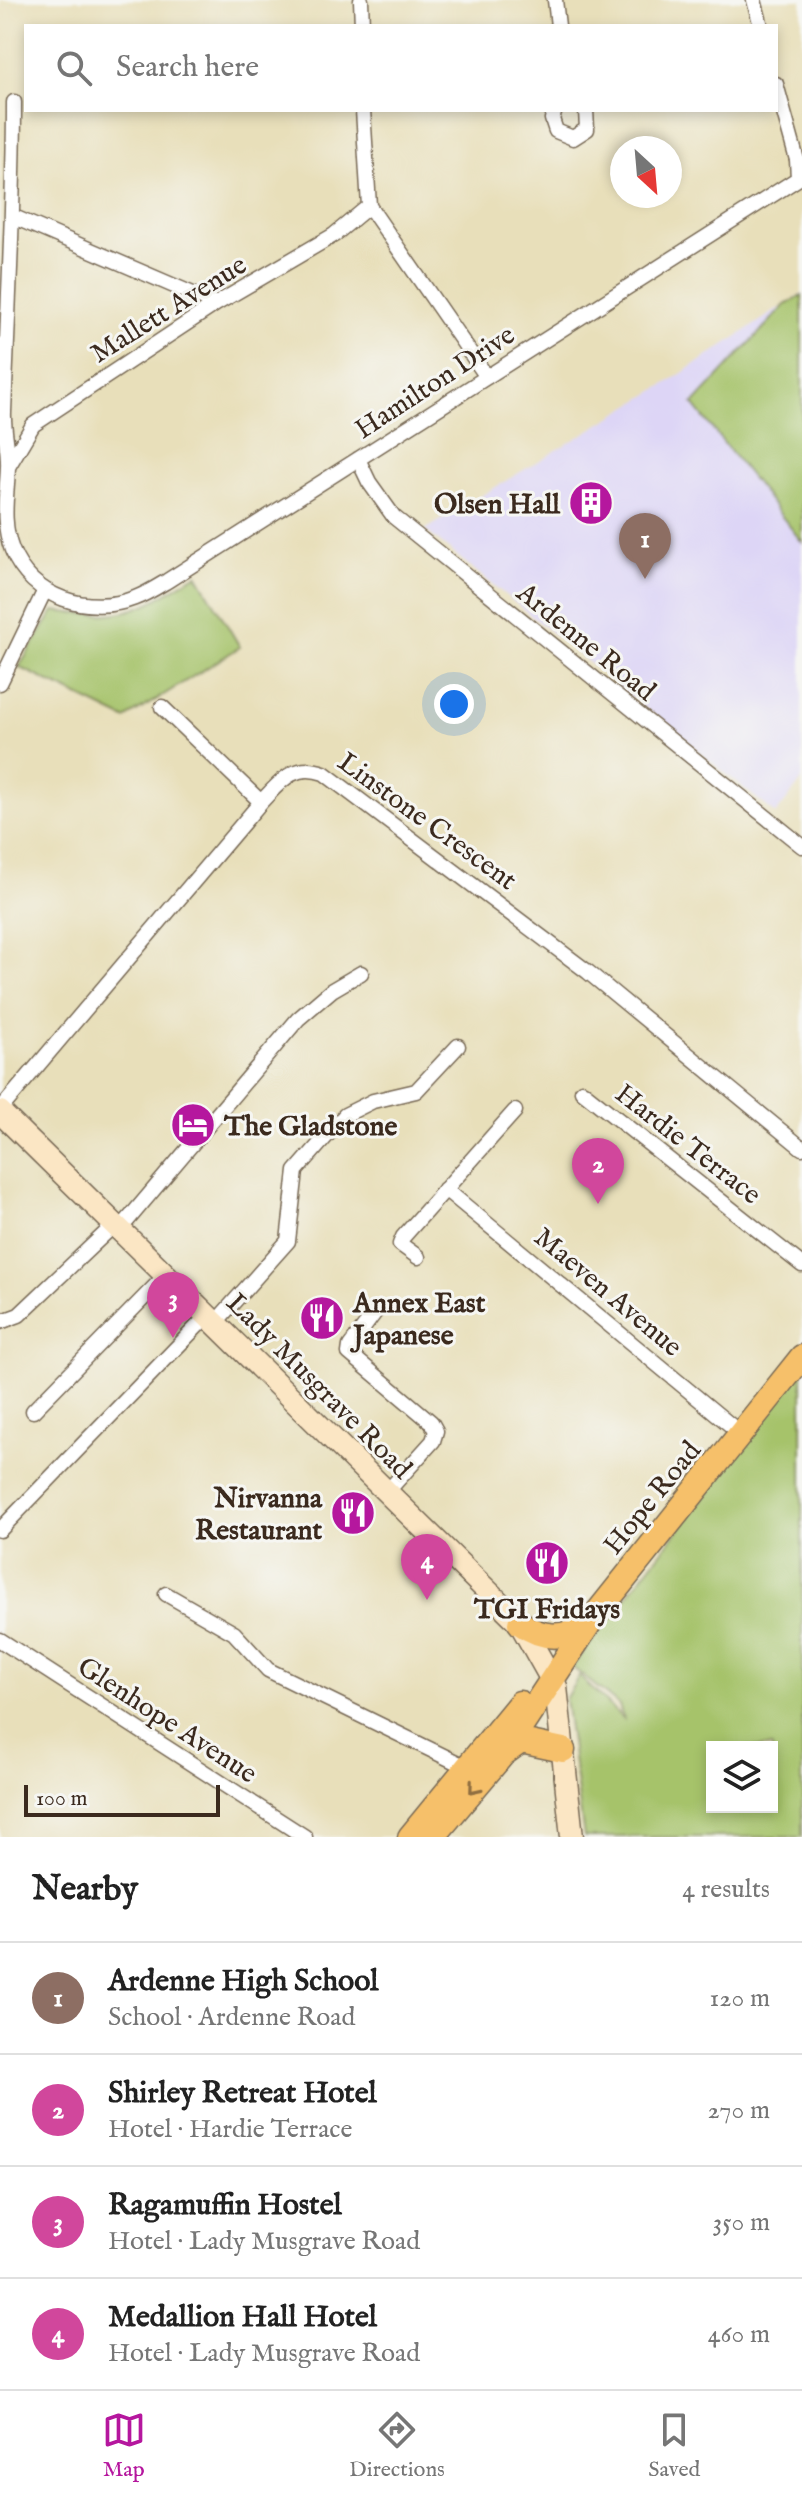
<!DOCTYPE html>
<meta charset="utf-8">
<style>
body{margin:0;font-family:"IM FELL English",serif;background:#f2f2f2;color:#222}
.controls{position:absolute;right:24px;bottom:24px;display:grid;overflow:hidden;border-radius:0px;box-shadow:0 4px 12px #0003}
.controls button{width:72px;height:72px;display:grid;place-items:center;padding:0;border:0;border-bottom:2px solid #e0e0e0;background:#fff;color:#222;font:40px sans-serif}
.compass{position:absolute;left:610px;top:136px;width:72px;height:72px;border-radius:50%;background:#fff;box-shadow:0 4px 12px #0003;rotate:154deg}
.scale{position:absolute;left:24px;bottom:20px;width:196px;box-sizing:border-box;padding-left:8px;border:4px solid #3b2a1e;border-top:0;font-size:22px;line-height:28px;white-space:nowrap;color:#3b2a1e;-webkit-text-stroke:6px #f6f6f2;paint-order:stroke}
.you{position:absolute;left:454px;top:704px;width:28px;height:28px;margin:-20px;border:6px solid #fff;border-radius:50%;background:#1a73e8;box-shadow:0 0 0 12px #1a73e833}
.badge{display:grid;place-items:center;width:52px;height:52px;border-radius:50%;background:#b5179e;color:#fff;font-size:26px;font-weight:700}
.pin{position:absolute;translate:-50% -66px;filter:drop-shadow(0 2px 4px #0008)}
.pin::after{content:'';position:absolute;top:42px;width:28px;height:24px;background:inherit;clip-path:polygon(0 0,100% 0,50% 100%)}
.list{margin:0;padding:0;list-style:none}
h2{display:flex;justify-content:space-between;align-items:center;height:104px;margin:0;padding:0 32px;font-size:34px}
h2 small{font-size:26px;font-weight:400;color:#767676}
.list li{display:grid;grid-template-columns:52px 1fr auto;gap:24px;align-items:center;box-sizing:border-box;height:112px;padding:0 32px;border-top:2px solid #e0e0e0}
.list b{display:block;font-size:30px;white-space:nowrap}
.list p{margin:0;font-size:26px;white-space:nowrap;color:#767676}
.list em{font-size:26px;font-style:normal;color:#767676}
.icon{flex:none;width:44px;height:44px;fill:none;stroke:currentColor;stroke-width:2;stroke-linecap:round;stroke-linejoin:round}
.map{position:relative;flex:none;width:802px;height:1837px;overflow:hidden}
.search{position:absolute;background:#fff;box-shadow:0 4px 12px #0003;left:24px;right:24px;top:24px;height:88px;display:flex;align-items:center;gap:20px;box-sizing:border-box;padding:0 28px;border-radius:0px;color:#767676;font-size:30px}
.sheet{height:552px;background:#fff}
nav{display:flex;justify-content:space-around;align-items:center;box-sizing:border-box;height:112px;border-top:2px solid #e0e0e0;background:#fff;font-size:22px;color:#767676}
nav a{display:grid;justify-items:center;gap:4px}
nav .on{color:#b5179e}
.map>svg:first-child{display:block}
.built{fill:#ddd5f6}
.green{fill:#a6c36b;stroke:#707644;stroke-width:2;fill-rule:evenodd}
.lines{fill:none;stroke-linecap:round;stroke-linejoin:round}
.minor-casing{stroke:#786955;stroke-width:17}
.secondary-casing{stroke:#786955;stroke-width:25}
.primary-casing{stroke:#786955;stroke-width:27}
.minor{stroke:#fff;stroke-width:14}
.secondary{stroke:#fbe6c4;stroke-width:22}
.primary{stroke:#f6c06b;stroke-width:24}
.oneway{stroke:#8f6e41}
.labels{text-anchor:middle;stroke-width:6;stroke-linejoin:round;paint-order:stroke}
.street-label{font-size:28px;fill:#3b2a1e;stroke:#f6f6f2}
.poi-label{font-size:28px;font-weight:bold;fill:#3b2a1e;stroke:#f6f6f2;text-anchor:end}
</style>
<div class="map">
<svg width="802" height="1837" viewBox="0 0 802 1837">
<rect width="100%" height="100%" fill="#f6f6f2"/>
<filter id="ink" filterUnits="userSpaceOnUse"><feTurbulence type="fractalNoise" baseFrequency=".0125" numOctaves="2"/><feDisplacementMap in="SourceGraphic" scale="16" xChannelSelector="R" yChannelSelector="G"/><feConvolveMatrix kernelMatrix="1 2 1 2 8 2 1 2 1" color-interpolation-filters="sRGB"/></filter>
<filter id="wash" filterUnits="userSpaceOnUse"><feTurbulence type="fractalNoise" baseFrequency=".006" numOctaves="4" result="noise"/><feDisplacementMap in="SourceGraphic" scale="32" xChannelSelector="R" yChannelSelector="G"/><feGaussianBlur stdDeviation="1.8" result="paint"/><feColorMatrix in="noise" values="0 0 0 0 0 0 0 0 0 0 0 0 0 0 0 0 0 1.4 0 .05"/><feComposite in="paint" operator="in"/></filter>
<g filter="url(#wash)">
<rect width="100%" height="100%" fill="#e8dfba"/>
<path class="built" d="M802,293V780L776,814L425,530L669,382Z"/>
<path class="green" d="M802,295V542L693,404L785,305Z
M197,574L240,647L125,719L19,667L54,611C126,620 138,612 197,574Z
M802,1371V1837H584L565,1699L579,1676L623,1719L619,1705L572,1667ZM712,1747H772V1807H712Z"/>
</g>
<g filter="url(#ink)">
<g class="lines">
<g class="minor-casing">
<path id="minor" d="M361,0L362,26
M555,0L558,26
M754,0L761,26
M776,84L797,160L798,178
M14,102C14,206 8,309 4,412C3,430 9,449 8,467C7,496 1,521 12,550C31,598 89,616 135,598C146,594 157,587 167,581L802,176
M363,110L369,206L487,377
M555,110L552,119L556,131L573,138L587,129L586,110
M14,217L216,304
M358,459L369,482L394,517L802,846
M8,467L33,425L216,304L334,235L369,206
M0,683L44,592
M162,707L261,802
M582,1091L802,1265
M0,1110L261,802C280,782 294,762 324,773L588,972L802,1148
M445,1189L740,1433
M121,1228L298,1019L332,990L361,973
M418,1257L400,1244L403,1237L515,1111
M376,1311L350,1346L349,1353L431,1422L436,1431L433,1441L386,1493
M0,1322L19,1315L115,1224
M216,1322L288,1241L296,1171L345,1115L373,1101L416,1091L458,1046
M33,1411L167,1274
M0,1530L208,1315
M166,1594L234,1633L268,1670L466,1767
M0,1640L305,1837"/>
</g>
<g class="secondary-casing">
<path id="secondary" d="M0,1112L520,1623L556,1687L572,1837"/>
</g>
<g class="primary-casing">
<path id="primary" d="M520,1623C542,1639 564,1640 587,1624
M503,1754L521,1741L563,1750
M410,1837L520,1703
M433,1837L503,1754L590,1622L802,1357"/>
</g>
<use href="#minor" class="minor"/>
<use href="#secondary" class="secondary"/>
<use href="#primary" class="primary"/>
</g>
<defs><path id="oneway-chevron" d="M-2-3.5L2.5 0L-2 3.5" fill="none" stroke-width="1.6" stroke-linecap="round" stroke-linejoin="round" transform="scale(2)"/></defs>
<use class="oneway" href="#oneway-chevron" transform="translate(474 1788) rotate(130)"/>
</g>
<defs>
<g id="building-disc" transform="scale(2.3)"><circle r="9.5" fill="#b5179e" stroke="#f6f6f2"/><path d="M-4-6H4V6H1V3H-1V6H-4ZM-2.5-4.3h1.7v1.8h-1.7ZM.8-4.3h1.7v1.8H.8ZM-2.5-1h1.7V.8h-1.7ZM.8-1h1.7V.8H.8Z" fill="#fff"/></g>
<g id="hotel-disc" transform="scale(2.3)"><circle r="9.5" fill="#b5179e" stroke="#f6f6f2"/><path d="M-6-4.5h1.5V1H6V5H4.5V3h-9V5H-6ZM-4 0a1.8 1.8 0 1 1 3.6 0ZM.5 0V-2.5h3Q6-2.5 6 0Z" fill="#fff"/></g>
<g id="restaurant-disc" transform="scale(2.3)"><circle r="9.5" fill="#b5179e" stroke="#f6f6f2"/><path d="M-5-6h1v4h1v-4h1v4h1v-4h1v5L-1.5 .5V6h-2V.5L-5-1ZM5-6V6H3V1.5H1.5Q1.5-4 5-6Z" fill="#fff"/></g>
</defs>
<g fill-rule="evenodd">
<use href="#building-disc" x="591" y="503"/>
<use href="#hotel-disc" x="193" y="1125"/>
<use href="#restaurant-disc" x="322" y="1318"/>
<use href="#restaurant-disc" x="353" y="1513"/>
<use href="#restaurant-disc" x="547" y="1563"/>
</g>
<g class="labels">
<g class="street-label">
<text transform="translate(168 308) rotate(-32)" y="10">Mallett Avenue</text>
<text transform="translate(434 381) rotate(-33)" y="10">Hamilton Drive</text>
<text transform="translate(587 641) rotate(39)" y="10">Ardenne Road</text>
<text transform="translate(428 820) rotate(36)" y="10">Linstone Crescent</text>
<text transform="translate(689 1143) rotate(38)" y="10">Hardie Terrace</text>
<text transform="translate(609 1291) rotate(40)" y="10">Maeven Avenue</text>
<text transform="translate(320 1385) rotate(45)" y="10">Lady Musgrave Road</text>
<text transform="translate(651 1497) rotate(-51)" y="10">Hope Road</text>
<text transform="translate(168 1719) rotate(33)" y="10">Glenhope Avenue</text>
</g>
<g class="poi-label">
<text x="560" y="513">Olsen Hall</text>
<text x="224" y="1135" text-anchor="start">The Gladstone</text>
<text x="353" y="1312" text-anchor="start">Annex East<tspan x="353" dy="32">Japanese</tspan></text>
<text x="322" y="1507">Nirvanna<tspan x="322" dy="32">Restaurant</tspan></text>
<text x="547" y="1618" text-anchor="middle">TGI Fridays</text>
</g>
</g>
</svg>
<div class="controls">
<button><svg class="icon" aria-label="layers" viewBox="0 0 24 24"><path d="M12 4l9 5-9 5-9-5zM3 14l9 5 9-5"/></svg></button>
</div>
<svg class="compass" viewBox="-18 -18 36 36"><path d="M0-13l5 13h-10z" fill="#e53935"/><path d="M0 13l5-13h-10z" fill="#767676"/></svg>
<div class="scale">100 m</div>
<div class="you"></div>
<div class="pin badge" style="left:645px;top:579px;background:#8d6e63">1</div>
<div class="pin badge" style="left:598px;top:1204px;background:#d1479c">2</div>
<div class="pin badge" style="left:173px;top:1338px;background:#d1479c">3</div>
<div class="pin badge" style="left:427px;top:1600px;background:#d1479c">4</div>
<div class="search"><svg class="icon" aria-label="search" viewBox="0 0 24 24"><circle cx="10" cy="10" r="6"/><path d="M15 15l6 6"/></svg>Search here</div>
</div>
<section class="sheet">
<h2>Nearby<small>4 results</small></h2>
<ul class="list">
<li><span class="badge" style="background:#8d6e63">1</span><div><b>Ardenne High School</b><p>School · Ardenne Road</p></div><em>120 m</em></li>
<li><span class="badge" style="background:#d1479c">2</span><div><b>Shirley Retreat Hotel</b><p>Hotel · Hardie Terrace</p></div><em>270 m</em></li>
<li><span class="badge" style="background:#d1479c">3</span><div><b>Ragamuffin Hostel</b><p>Hotel · Lady Musgrave Road</p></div><em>350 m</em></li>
<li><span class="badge" style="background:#d1479c">4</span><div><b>Medallion Hall Hotel</b><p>Hotel · Lady Musgrave Road</p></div><em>460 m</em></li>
</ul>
</section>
<nav>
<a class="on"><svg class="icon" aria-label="map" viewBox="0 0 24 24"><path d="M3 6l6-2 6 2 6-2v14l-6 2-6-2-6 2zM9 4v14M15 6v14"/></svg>Map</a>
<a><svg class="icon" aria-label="directions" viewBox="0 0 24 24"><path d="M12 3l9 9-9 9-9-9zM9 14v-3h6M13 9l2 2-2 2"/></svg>Directions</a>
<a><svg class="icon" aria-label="saved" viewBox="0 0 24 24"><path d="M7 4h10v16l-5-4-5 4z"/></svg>Saved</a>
</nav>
